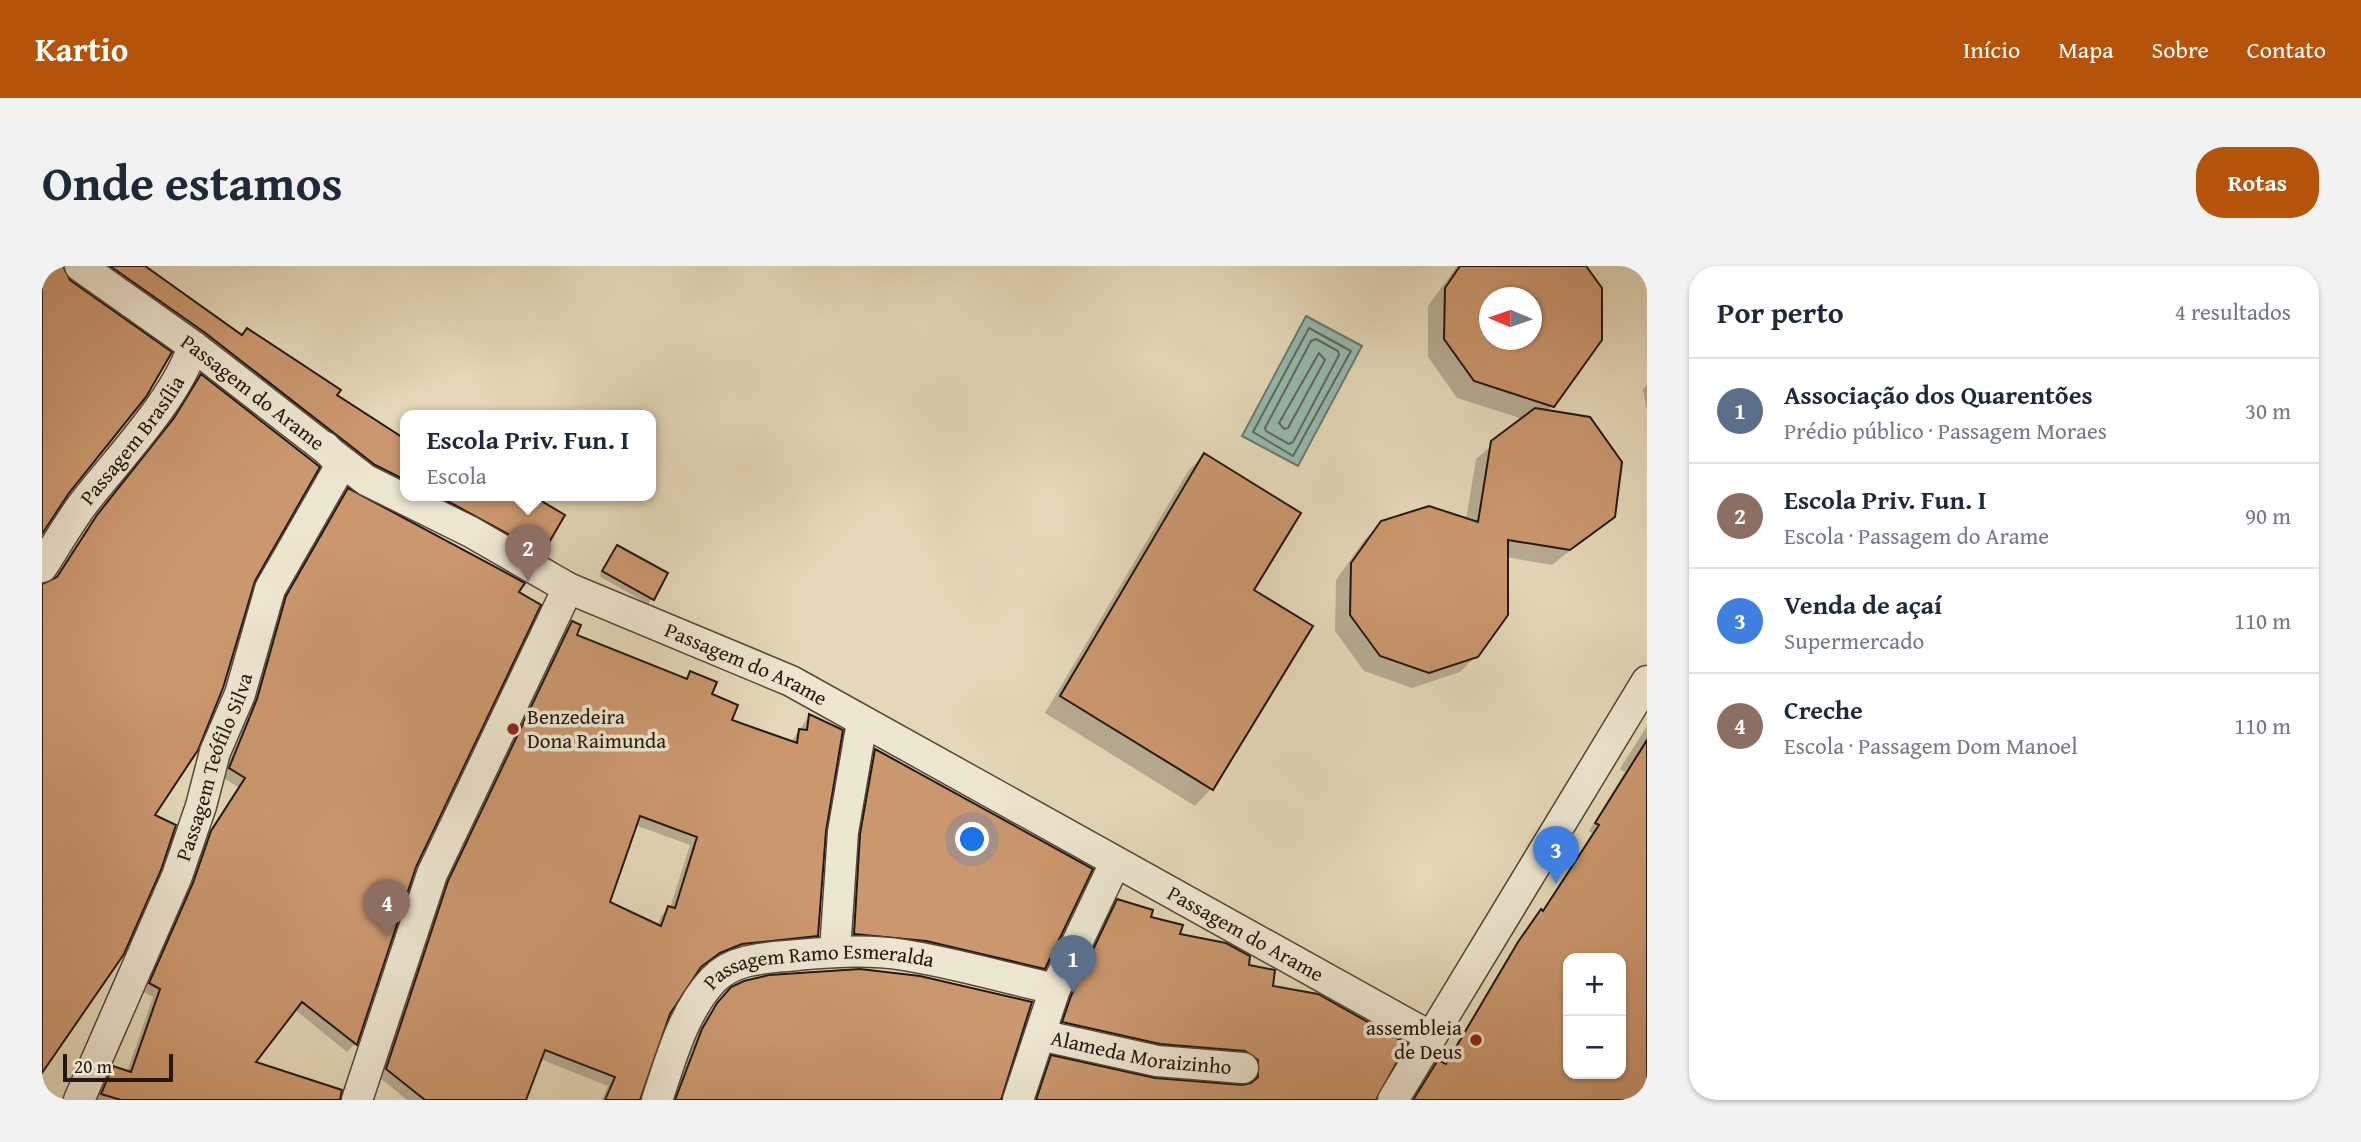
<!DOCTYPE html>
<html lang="pt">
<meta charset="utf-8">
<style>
body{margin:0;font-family:"Gentium Book Plus",serif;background:#f2f2f3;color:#1f2937}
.controls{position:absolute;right:21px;bottom:21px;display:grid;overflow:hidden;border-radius:14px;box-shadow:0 2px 5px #0004}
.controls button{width:63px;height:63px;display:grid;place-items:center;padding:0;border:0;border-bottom:2px solid #e0e1e3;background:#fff;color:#1f2937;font:35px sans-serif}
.compass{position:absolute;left:1437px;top:21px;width:63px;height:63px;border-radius:50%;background:#fff;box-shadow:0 2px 5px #0004;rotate:272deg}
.scale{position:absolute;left:21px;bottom:18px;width:110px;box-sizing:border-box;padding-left:7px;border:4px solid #251710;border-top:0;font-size:19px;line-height:24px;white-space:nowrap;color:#251710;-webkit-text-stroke:5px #ede6d1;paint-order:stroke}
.you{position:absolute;left:931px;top:574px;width:24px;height:24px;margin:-18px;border:5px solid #fff;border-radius:50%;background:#1a73e8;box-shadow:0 0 0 10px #1a73e833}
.badge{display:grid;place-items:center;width:46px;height:46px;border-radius:50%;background:#b45309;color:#fff;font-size:23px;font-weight:700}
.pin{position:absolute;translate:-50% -58px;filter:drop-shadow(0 2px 4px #0008)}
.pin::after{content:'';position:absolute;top:37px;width:24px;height:21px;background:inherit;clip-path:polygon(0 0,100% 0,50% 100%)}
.popup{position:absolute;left:358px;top:144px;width:256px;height:91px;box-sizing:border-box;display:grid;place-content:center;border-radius:14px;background:#fff;filter:drop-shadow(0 2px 5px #0005);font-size:23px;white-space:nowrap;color:#747a83}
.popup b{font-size:26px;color:#1f2937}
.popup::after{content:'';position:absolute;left:50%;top:100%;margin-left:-14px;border:14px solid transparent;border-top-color:#fff}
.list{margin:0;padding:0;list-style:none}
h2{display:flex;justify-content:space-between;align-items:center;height:91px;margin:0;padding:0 28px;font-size:30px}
h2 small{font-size:23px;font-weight:400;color:#747a83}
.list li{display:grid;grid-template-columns:46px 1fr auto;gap:21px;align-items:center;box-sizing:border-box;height:105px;padding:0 28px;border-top:2px solid #e0e1e3}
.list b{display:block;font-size:26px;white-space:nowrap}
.list p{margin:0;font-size:23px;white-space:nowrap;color:#747a83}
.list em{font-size:23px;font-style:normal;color:#747a83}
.map{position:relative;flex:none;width:1605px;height:834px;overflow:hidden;border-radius:28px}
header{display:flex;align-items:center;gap:42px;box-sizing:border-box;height:98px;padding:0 35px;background:#b45309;color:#fff}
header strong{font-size:33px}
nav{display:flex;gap:38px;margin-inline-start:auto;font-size:24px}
.intro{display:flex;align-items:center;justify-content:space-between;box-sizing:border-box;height:168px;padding:0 42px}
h1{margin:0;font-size:49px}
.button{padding:18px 32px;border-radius:28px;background:#b45309;color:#fff;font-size:24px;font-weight:700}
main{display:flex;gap:42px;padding:0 42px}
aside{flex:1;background:#fff;border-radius:28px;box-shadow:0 2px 5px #0004}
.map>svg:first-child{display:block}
.water{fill:#95baad;stroke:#68796e;stroke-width:2}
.shadow{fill:#0003;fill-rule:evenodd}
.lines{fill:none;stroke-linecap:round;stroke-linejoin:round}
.shore{stroke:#5d685e;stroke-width:2}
.building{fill:#cb976e;stroke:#251710;stroke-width:2;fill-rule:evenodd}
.minor-casing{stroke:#55473a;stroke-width:33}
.minor{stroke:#ede6d1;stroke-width:30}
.poi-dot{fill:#8f2418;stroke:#ede6d1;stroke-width:2.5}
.labels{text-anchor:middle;stroke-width:7;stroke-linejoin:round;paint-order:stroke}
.street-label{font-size:21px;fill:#251710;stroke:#ede6d1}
.poi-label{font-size:21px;fill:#251710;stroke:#ede6d1;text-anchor:start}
</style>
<header>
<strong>Kartio</strong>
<nav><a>Início</a><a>Mapa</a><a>Sobre</a><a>Contato</a></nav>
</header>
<div class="intro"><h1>Onde estamos</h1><a class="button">Rotas</a></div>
<main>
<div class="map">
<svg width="1605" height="834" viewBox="0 0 1605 834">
<rect width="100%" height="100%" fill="#e4d8b8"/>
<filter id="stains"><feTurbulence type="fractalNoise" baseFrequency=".00286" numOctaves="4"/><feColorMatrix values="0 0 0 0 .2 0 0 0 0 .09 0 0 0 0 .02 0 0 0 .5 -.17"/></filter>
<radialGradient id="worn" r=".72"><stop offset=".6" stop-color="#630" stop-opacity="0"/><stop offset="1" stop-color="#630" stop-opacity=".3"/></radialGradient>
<path class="water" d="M1264,50L1320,80L1256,200L1200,170Z"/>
<path class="shadow" d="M49,0H96L199,71L364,175V226Z
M1415,0H1542L1510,140L1504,146L1571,250L1510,299L1464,291L1435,389L1418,406L1370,422L1322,405L1293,365L1294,314L1323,273L1340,257L1424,254L1434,193L1481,153L1415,132L1386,91V40ZM1448,32H1490V74H1448Z
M159,110L211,314L0,801V320L11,314L47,259L124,162Z
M1605,119V145L1601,123Z
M1162,189L1210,324L1268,360L1169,523L1153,540L1003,447L1146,205Z
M306,224L475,327L373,600L313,778L305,786L252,743L211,797L297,834H53L63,810L71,802L85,806L111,731L100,725L161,575L196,521L180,511L207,442L237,340L298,232Z
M372,230H488L521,250L491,294Z
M571,286L624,308L606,338L557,310Z
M530,357L532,370L642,414L649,407L688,455L749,476L767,450L782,564L775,669L767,677L691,686L668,695L654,706L626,747L596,834H560L566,820L498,793L483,834H365L337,811L399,624L522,365ZM593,559L648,579L628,642L619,650L615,660L565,637Z
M1605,460V834H1370L1388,804L1396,796L1402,799L1469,686L1500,646L1550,567L1547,565L1583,506L1578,503ZM1526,692H1579V808H1526Z
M833,486L1002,702L995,709L806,674L812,576L827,492Z
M1076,635L1136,669L1205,700L1229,722L1332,834H990L1002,800L1010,791L1113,814L1200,821L1211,814L1210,803L1014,764L1022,739L1068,643Z
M690,723L958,834H630L652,773L667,747Z"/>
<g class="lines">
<path class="shore" d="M1267,62L1309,85L1251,190L1211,166Z
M1274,73L1296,85L1297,89L1251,176L1247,178L1224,165L1223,162L1269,75Z
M1277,87L1283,94L1246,162L1242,163L1237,157Z"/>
</g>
<path class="building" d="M0,0H21L28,14L130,86L104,131L27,227L0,268Z
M68,0H103L200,69L205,62L299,124L295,129L363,173V214L333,199L162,66Z
M1418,0H1544L1560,22V74L1512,141L1432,115L1402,73L1403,22ZM1447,32H1489V74H1447Z
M159,108L278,201L213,315L181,422L156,484L113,549L134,559L119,604L82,688L0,807V318L15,311L55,249L132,152Z
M1493,142L1548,151L1580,196L1573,251L1528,284L1466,274V349L1436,391L1387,407L1338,390L1308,349L1309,297L1339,255L1387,240L1436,256L1449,175Z
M1162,187L1259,247L1212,324L1271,360L1171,524L1018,430Z
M306,222L483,317L477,326L499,339L374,601L315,779L260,736L214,796L300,824L298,834H79L59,828L71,800L89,806L118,723L107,717L151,617L169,565L203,512L187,502L215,433L244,330Z
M396,230H491L523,249L501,287Z
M575,279L626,307L612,334L560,305Z
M530,355L539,359L535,369L645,413L648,405L675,416L670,428L696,439L690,454L755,477L757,463L765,464L767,448L801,464L784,565L776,670L700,678L678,687L659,701L628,748L598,834H563L573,811L503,784L484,834H383L344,803L406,615ZM598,550L655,571L633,642L626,640L619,660L568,636Z
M1605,474V834H1371L1396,794L1404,798L1476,676L1499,643L1501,645L1557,559L1553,557ZM1526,692H1579V808H1526Z
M833,483L1051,603L1003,703L884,675L812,668L818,568Z
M1075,633L1111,644L1109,651L1141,659L1138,668L1184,677L1208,690L1207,699L1233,704L1231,720L1276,728L1365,778L1334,834H994L1009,789L1113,812L1200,819L1209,817L1216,811V794L1203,785L1118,778L1020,756L1029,730Z
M818,703L878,710L990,736L959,834H633L660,763L675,737L689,721L702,715L727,709Z"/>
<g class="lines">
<g class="minor-casing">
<g id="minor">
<path id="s1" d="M38,0L151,80L324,214L429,266L526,322L749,415L1389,771"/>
<path id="s2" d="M0,301C14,280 26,258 41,238C75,194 135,132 151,80"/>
<path d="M793,685L801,566L820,456"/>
<path id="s3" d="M998,769L1115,795L1201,802"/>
<path id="s4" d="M37,834L135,610L159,540L173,486L198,428L228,323L299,199L283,181"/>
<path d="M315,834L390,608L526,322"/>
<path id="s5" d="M615,834C629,793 641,746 671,714C690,694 719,692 745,690C784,686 824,683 862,689C913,697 963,712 1013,723"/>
<path d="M976,834L1013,723L1073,597"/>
<path d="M1351,834L1605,415"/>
</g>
</g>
<use href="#minor" class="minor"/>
</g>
<g class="poi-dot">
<circle cx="471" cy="463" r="7"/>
<circle cx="1434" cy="774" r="7"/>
</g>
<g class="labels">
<g class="street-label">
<text dy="7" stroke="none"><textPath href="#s1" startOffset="214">Passagem do Arame</textPath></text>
<text dy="7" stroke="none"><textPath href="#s2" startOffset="156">Passagem Brasília</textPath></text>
<text dy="7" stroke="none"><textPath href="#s1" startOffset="780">Passagem do Arame</textPath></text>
<text dy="7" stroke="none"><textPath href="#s4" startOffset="360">Passagem Teófilo Silva</textPath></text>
<text dy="7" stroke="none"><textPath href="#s1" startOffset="1348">Passagem do Arame</textPath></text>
<text dy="7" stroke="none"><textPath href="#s5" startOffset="243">Passagem Ramo Esmeralda</textPath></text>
<text dy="7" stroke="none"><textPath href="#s3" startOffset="103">Alameda Moraizinho</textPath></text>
</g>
<g class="poi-label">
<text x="485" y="458">Benzedeira<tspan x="485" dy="24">Dona Raimunda</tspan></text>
<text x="1420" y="769" text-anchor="end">assembleia<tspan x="1420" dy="24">de Deus</tspan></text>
</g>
</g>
<rect width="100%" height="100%" filter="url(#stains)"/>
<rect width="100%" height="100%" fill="url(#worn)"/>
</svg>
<div class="controls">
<button>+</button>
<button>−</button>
</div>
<svg class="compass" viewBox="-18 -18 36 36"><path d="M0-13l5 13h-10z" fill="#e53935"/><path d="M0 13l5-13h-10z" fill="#747a83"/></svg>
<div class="scale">20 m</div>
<div class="you"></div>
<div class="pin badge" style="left:1031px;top:727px;background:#5c6f8a">1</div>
<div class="pin badge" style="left:486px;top:316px;background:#8d6e63">2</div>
<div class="popup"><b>Escola Priv. Fun. I</b>Escola</div>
<div class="pin badge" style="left:1514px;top:618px;background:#3f7fe0">3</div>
<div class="pin badge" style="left:345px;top:671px;background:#8d6e63">4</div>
</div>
<aside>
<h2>Por perto<small>4 resultados</small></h2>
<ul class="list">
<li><span class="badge" style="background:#5c6f8a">1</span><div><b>Associação dos Quarentões</b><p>Prédio público · Passagem Moraes</p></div><em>30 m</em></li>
<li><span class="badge" style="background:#8d6e63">2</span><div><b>Escola Priv. Fun. I</b><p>Escola · Passagem do Arame</p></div><em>90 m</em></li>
<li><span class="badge" style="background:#3f7fe0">3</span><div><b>Venda de açaí</b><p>Supermercado</p></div><em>110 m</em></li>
<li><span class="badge" style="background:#8d6e63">4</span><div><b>Creche</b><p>Escola · Passagem Dom Manoel</p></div><em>110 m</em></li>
</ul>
</aside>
</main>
